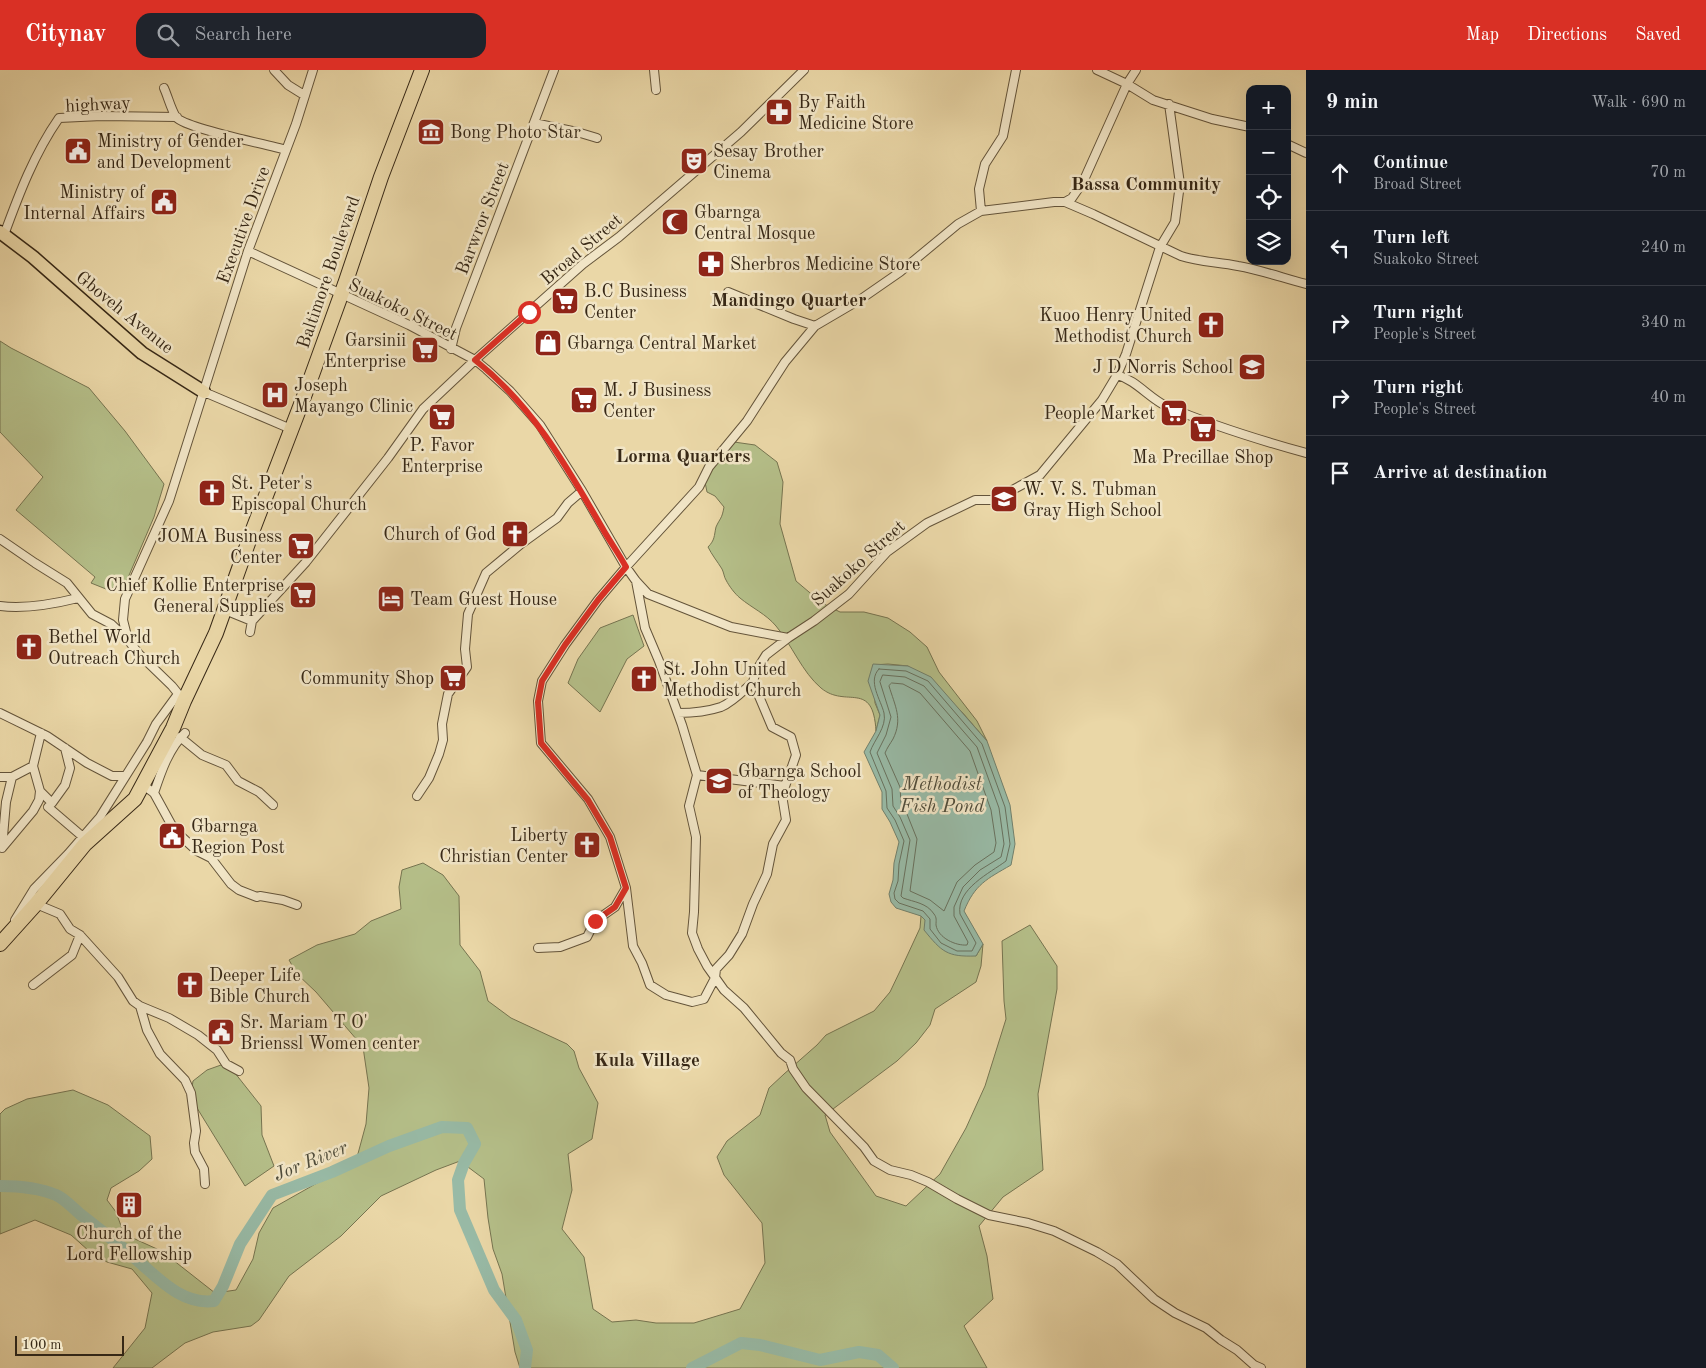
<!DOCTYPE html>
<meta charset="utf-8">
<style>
body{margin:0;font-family:"Old Standard TT",serif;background:#20242c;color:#f1f3f6}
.controls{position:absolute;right:15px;top:15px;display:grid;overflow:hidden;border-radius:10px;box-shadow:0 5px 20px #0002}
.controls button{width:45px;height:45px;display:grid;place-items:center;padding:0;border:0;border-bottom:1px solid #363941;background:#171b24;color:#f1f3f6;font:25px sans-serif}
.scale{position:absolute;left:15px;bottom:12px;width:109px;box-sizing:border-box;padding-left:5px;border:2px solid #372816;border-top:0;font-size:14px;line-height:18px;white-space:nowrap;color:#372816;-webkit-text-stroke:4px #f1e5c6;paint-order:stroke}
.stop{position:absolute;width:15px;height:15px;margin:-11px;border:4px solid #d93025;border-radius:50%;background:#fff}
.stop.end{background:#d93025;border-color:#fff;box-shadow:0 1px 5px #0008}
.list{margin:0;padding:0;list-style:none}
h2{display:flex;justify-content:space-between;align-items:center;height:65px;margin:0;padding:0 20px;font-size:21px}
h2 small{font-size:16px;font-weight:400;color:#9ea1a6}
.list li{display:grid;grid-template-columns:32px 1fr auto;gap:15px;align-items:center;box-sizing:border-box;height:75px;padding:0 20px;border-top:1px solid #363941}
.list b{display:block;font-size:19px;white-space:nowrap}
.list p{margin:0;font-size:16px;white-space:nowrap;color:#9ea1a6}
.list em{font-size:16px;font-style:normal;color:#9ea1a6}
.icon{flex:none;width:28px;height:28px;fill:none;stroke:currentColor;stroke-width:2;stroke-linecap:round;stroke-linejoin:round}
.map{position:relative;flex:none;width:1306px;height:1298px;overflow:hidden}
header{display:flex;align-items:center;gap:30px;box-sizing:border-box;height:70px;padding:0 25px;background:#d93025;color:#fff}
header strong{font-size:24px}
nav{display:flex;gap:28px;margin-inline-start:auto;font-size:18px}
.search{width:350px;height:45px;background:#20242c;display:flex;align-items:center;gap:12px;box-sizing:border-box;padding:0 18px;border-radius:15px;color:#9ea1a6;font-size:19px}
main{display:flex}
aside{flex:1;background:#171b24}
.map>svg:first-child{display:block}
.green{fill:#b5bf89;stroke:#767450}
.water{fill:#98baa6;stroke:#71806c}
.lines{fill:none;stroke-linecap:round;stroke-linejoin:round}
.shore{stroke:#68715e;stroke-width:1}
.river{stroke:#98baa6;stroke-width:12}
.street-casing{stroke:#64543a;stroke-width:10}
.primary-casing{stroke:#372816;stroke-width:15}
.highway-casing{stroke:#372816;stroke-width:16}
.street{stroke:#f1e5c6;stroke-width:8}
.primary{stroke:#ead7a7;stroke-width:12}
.highway{stroke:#ead7a7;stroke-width:14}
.route{stroke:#d93025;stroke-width:6}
.labels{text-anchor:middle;stroke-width:5;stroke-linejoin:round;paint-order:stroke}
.poi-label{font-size:18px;fill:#372816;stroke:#f1e5c6;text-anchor:start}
.street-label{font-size:18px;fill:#372816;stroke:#f1e5c6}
.neighbourhood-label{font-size:19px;font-weight:bold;fill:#372816;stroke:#f1e5c6}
.water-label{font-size:19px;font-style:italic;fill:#4f4c3a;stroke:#f1e5c6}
</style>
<header>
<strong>Citynav</strong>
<div class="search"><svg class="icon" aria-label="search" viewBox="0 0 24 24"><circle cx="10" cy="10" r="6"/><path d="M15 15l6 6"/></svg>Search here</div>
<nav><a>Map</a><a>Directions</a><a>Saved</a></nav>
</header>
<main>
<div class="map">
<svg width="1306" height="1298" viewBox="0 0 1306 1298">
<rect width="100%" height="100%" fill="#ead7a7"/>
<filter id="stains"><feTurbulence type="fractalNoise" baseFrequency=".004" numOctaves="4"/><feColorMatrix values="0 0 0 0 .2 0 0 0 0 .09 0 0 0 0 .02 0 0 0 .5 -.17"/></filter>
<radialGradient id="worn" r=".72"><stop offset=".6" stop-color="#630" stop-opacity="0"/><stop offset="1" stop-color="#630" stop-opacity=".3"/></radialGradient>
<path class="green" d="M0,271L11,278L89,318L125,361L164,414L154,447L124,517L106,519L91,513L95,507L16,440L43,407L0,362Z
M734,372L755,375L777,392L783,412L780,454L796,511L822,533L840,542H864L888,548L910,562L927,577L939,602L977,651L987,671L962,642L908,596L888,594L873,595L875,633L880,645L876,661C873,609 846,639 821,618C802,602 792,575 776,556C766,544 752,538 740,528C735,524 729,516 726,510C724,507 724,503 722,499C717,491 712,485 708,477C715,470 714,466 716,457C720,448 722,449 724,437L715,426L707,422L705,412L710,397L722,389Z
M633,545L644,576L627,589L600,642L568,613L578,589L600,558Z
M423,793L443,805L459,826L460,875L480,901L488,931L511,948L567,974L574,981L579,998L598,1033L592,1069L568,1084L572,1120L562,1159L584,1187L593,1239L612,1252L636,1250L656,1253H694L740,1239L765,1193L762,1153L724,1105L717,1087L727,1071L760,1045L769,1018L784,1004L817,975L826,965L874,941L890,922L901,899L920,858L921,846L976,886L983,874L981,896L976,912L935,939L930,955L916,973L897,991L825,1045L830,1062L876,1126L906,1136L940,1104L966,1058L985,1016L1006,949L1004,931L1002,871L1030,855L1057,896V919L1038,1024L1043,1100L1003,1127L979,1156L987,1186L993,1229L964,1256L987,1298H520L515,1282L502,1204L493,1179L488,1148L484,1109L460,1091L436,1100L381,1126L341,1166L289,1206L259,1250L251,1256L213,1262L185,1273L152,1298H113L145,1258L152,1223L132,1199L107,1192L89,1181L71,1165L35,1150L0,1164V1044L5,1039L27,1029L73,1020L108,1035L150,1066L152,1089L139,1101L111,1118L107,1130L116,1142L124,1164L157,1179L173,1190L215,1223L236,1220L253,1189L259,1163L273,1138L356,1091L366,1054L369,1018L363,977L316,922L297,904L289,890L317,875L355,864L371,851L401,839L399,817L402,800Z
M221,995L231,998L261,1036L262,1065L274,1096L245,1116L197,1038L191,1023L193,1011L207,1000Z"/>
<path class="water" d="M873,594L908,596L931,607L987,671L1010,735L1015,774L1011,795C987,809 975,814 964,841L983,874L976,886C947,887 942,882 924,860L925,850L921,846L896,838L891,832L889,824L893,810L894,793L899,772L890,752L882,739V722L864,682L876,661L880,645L868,611Z"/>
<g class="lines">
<path class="shore" d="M879,599L906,601L928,611L982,674L1005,737L1010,774L1006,791C990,803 956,819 960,844L976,873L972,881H957L941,873L930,859V849L923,841L899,833L895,829L894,823L898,811L899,794L904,771L895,750L887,738L886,721L870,682C874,670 887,657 884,643C881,630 867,611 879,599Z
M883,605L905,607L924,616L977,677L999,738L1004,774L1001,787L980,800L963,817L954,837V846L968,872L967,875C956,876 938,868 936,855C936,850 937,848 934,844C927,833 914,832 903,828L901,826L910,770L900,747L893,736L892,719L877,683L886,665L891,647L880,612Z
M892,613L903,614L920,623L970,681L991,740L996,773L994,782L975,795L957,812L944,841L930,830L910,821L917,769L907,744L901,733L900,717L885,683C887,678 890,674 893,669C903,649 895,636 889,616Z"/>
<path class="river" d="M0,1116C19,1116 39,1118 56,1125C65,1129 73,1138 80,1144C99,1159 119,1174 137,1190C159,1209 182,1235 214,1231L223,1216L240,1174L272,1125L332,1102L389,1076L442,1057L467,1058L475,1074L464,1093L458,1110L460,1140L494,1220L516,1250L527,1280L525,1298
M692,1298L741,1273L760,1275L820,1290L859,1282L878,1285L893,1298"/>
<g class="street-casing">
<path id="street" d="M274,0L288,15L304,25
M654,0L656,20
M1097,0L1127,14L1153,30L1212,49L1250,57
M164,18C168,27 171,39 176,47C186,59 267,74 286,80
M534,53L577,62L597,68
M1287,74L1306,83
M1065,132L1072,128L1083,112L1127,14L1136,0
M981,141L979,119L985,94L1003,66L1016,0
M4,165C19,124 34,84 59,48L102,46L177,47
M248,181L409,255L475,290L486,299L510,321L540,355L582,421L626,497L636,511L648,524L731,557L788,568L814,551L849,524L887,482L927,453L975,430H994L1040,405L1102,330L1117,305L1126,284L1160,177L1175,152L1180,114L1169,34
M728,222L794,249L815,256
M451,279L456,258L554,0
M1117,305C1136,310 1149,328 1166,336C1211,355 1259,370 1306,383
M204,322L291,359
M0,469L35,493L67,513L92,544L111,554L128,570
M636,511L645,558L659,591L682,655L697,705L689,736L696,767L694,842L692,863L698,879L707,896L724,920L744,938L781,983L790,990L793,999L806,1018L864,1077L874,1091L890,1100L911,1105L928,1112L957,1129L989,1145L1028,1153L1054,1161L1097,1182L1117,1194L1154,1229L1175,1243L1206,1258L1221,1270L1237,1280L1254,1295L1261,1298
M0,536C25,539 54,534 78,528
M225,540L252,551L306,492L388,388L423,339L475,290L583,194L619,167L741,62L804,0
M250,562L252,551
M184,631L172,616L139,584L128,570L123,550L125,529L169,431L248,181L296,54L313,0
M0,643L47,666L87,693L112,706H125
M678,643C691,643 709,641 721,637C733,632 743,621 753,612
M180,667L202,685L226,695L238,711L259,722L273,735
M697,705L785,716
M0,707H12
M143,715L154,723L171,754L183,768L197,781L211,788L231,814L239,820L257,827L260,826L283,830L297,835
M40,721L33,696L41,663
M154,723C161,702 169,678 185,663
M417,726L429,708L439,684L443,670L442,654L448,624L467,597L465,579L468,544L486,503L521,474L557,448L568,433L582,421
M52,733L65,715L70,698L65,678
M2,778L33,741L39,730L40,721L52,733L48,737L83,767
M2,778L6,732L12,707L33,696
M626,818L633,876L642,893L650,915L666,925L692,932L704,929L715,908L716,899L729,885L742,864L753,834L767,804L773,774L786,750L782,725L796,685L791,667L772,657L753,612L756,601L766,585L788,568
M36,834L60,844L70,859L80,865L118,907L133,931L140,936L147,960L160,984L185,1010L191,1023L196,1061L194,1073L195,1082L204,1099L205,1114
M15,850L34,819L68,784L100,747L147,672L156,654L178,624
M538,878L560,877L587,867L595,851L615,837L626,818L610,767L588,729L541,673L538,631L542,611L565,575L598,530L626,497L699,417L709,397L747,351L785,292L815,256L861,229L900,202L958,154L981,141L1054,132H1065L1093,144L1181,186C1199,192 1219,192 1238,196C1261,200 1283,208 1306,214
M33,915L72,885L80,865
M140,936L169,948L198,965L217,980L226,994L239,1001"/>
</g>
<g class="primary-casing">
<path id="primary" d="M0,162L33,187L142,283L204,322"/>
</g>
<g class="highway-casing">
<path id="highway" d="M0,874L36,834L85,774L135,729L173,658L184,631L216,563L252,462L308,316L345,214L381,107L422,0"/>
</g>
<use href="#street" class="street"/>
<use href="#primary" class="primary"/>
<use href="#highway" class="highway"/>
</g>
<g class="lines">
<path class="route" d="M529,242L475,290C534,337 567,397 604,461C611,473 619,484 626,497L598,530L565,575L542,611L538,632L541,673L588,730L610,767L626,818L615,837L595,851"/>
</g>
<defs>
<g id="pharmacy-square" transform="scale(1.4375)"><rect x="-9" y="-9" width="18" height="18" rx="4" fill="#8f2418" stroke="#f1e5c6"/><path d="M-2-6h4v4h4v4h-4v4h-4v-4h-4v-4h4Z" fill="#fff"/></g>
<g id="museum-square" transform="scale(1.4375)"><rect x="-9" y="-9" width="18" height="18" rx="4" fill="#8f2418" stroke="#f1e5c6"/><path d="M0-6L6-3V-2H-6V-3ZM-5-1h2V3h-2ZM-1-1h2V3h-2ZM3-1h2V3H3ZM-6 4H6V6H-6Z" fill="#fff"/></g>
<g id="civic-square" transform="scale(1.4375)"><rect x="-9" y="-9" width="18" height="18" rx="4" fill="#8f2418" stroke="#f1e5c6"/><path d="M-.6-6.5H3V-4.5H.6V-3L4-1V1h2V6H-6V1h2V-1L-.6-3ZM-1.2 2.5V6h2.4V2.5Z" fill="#fff"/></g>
<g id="theatre-square" transform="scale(1.4375)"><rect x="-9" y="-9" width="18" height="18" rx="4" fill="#8f2418" stroke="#f1e5c6"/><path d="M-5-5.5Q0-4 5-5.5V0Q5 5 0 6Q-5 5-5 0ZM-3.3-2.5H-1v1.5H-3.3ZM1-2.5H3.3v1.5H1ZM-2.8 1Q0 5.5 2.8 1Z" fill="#fff"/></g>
<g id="mosque-square" transform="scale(1.4375)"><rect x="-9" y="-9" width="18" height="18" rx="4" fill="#8f2418" stroke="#f1e5c6"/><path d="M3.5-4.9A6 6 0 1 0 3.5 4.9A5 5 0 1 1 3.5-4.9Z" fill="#fff"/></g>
<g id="supermarket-square" transform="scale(1.4375)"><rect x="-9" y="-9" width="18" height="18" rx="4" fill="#8f2418" stroke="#f1e5c6"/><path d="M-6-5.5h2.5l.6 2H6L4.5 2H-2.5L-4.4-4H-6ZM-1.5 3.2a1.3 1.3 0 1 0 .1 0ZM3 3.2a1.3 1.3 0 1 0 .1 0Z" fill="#fff"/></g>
<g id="church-square" transform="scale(1.4375)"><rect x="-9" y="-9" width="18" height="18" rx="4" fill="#8f2418" stroke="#f1e5c6"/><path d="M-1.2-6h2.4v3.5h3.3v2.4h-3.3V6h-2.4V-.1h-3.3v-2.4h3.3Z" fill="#fff"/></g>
<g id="shop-square" transform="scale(1.4375)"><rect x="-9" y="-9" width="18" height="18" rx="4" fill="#8f2418" stroke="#f1e5c6"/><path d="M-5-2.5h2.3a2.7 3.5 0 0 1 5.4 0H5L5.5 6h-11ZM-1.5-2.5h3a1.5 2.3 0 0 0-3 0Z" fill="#fff"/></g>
<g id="school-square" transform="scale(1.4375)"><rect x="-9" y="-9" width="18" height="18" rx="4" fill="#8f2418" stroke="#f1e5c6"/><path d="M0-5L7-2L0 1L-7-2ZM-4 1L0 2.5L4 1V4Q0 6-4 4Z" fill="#fff"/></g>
<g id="hospital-square" transform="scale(1.4375)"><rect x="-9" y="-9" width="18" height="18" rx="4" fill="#8f2418" stroke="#f1e5c6"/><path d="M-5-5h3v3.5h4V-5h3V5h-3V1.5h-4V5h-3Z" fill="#fff"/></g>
<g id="hotel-square" transform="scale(1.4375)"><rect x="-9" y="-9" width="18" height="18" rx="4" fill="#8f2418" stroke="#f1e5c6"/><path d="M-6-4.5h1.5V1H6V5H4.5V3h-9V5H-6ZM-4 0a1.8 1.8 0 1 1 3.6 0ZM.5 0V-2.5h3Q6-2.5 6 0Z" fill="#fff"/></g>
<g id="university-square" transform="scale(1.4375)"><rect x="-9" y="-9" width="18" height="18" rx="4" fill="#8f2418" stroke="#f1e5c6"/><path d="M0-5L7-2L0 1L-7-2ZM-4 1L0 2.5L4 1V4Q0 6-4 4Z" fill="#fff"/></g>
<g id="building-square" transform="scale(1.4375)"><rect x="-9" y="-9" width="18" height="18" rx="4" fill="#8f2418" stroke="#f1e5c6"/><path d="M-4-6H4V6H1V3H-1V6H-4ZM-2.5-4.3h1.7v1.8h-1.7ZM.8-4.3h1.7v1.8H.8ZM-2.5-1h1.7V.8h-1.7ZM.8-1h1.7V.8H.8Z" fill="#fff"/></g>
</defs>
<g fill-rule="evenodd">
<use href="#pharmacy-square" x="779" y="42"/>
<use href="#museum-square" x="431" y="62"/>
<use href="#civic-square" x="78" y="81"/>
<use href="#theatre-square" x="694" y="91"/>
<use href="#civic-square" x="164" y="132"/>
<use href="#mosque-square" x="675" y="152"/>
<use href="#pharmacy-square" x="711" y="194"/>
<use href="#supermarket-square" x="565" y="231"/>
<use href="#church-square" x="1211" y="255"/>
<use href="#shop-square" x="548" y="273"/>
<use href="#supermarket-square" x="425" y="280"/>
<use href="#school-square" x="1252" y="297"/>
<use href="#hospital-square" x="275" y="325"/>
<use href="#supermarket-square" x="584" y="330"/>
<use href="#supermarket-square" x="1174" y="343"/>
<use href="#supermarket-square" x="442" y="347"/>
<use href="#supermarket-square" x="1203" y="359"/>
<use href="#church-square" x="212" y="423"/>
<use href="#school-square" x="1004" y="429"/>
<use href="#church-square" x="515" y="464"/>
<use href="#supermarket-square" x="301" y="476"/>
<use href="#supermarket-square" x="303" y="525"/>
<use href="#hotel-square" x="391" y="529"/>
<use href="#church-square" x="29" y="577"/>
<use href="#supermarket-square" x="453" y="608"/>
<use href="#church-square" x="644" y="609"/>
<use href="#university-square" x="719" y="711"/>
<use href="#civic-square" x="172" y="766"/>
<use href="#church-square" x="587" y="775"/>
<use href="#church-square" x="190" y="915"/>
<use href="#civic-square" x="221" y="962"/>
<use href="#building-square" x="129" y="1135"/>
</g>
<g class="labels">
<g class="poi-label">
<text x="798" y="38">By Faith<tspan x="798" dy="21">Medicine Store</tspan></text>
<text x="450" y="68">Bong Photo Star</text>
<text x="97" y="77">Ministry of Gender<tspan x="97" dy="21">and Development</tspan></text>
<text x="713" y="87">Sesay Brother<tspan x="713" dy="21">Cinema</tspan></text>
<text x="145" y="128" text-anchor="end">Ministry of<tspan x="145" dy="21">Internal Affairs</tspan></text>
<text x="694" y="148">Gbarnga<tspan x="694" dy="21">Central Mosque</tspan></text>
<text x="730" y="200">Sherbros Medicine Store</text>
<text x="584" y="227">B.C Business<tspan x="584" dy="21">Center</tspan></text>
<text x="1192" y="251" text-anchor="end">Kuoo Henry United<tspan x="1192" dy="21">Methodist Church</tspan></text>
<text x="406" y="276" text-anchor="end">Garsinii<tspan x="406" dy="21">Enterprise</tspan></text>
<text x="567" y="279">Gbarnga Central Market</text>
<text x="1233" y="303" text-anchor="end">J D Norris School</text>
<text x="294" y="321">Joseph<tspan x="294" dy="21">Mayango Clinic</tspan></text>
<text x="603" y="326">M. J Business<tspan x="603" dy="21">Center</tspan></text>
<text x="1155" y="349" text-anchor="end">People Market</text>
<text x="442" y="381" text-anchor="middle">P. Favor<tspan x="442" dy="21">Enterprise</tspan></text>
<text x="1203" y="393" text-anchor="middle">Ma Precillae Shop</text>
<text x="231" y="419">St. Peter's<tspan x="231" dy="21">Episcopal Church</tspan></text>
<text x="1023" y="425">W. V. S. Tubman<tspan x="1023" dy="21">Gray High School</tspan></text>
<text x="496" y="470" text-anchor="end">Church of God</text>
<text x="282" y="472" text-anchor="end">JOMA Business<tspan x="282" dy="21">Center</tspan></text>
<text x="284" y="521" text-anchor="end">Chief Kollie Enterprise<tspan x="284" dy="21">General Supplies</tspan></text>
<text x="410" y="535">Team Guest House</text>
<text x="48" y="573">Bethel World<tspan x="48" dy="21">Outreach Church</tspan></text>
<text x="663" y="605">St. John United<tspan x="663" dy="21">Methodist Church</tspan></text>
<text x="434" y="614" text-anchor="end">Community Shop</text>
<text x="738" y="707">Gbarnga School<tspan x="738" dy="21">of Theology</tspan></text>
<text x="191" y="762">Gbarnga<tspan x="191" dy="21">Region Post</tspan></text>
<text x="568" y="771" text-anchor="end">Liberty<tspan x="568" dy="21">Christian Center</tspan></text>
<text x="209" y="911">Deeper Life<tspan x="209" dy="21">Bible Church</tspan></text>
<text x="240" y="958">Sr. Mariam T O'<tspan x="240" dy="21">Brienssl Women center</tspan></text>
<text x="129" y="1169" text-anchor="middle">Church of the<tspan x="129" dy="21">Lord Fellowship</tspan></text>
</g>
<g class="street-label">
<text transform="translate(98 34) rotate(-3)" y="6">highway</text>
<text transform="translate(482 148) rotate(-69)" y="6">Barwror Street</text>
<text transform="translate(243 155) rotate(-70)" y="6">Executive Drive</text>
<text transform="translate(581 179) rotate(-40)" y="6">Broad Street</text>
<text transform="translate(328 202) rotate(-71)" y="6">Baltimore Boulevard</text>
<text transform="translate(403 239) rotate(26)" y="6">Suakoko Street</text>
<text transform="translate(125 242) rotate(39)" y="6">Gboveh Avenue</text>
<text transform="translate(858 493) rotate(-42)" y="6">Suakoko Street</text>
</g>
<g class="neighbourhood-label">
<text x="1146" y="120">Bassa Community</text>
<text x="789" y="236">Mandingo Quarter</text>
<text x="683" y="392">Lorma Quarters</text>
<text x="647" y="996">Kula Village</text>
</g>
<g class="water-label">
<text x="942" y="720">Methodist<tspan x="942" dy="22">Fish Pond</tspan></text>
<text transform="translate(310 1090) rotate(-22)" y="7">Jor River</text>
</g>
</g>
<rect width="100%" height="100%" filter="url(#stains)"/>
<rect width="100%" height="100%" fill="url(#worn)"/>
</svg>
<div class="controls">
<button>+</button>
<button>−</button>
<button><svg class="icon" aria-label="locate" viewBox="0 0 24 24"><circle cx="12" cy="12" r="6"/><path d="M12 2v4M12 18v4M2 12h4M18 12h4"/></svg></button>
<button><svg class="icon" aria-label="layers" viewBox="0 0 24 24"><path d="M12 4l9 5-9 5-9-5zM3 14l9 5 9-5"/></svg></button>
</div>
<div class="scale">100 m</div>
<div class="stop" style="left:529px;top:242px"></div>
<div class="stop end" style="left:595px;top:851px"></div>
</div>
<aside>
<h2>9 min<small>Walk · 690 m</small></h2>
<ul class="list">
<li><svg class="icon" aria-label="ahead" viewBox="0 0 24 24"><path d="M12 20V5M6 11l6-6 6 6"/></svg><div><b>Continue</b><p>Broad Street</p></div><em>70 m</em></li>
<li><svg class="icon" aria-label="left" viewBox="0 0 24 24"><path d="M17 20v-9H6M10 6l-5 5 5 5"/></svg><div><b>Turn left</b><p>Suakoko Street</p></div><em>240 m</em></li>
<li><svg class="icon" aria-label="right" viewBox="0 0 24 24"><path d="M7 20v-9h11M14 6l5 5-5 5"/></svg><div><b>Turn right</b><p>People's Street</p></div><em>340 m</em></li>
<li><svg class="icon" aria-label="right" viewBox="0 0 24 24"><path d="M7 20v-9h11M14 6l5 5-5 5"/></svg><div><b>Turn right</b><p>People's Street</p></div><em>40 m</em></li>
<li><svg class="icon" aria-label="arrive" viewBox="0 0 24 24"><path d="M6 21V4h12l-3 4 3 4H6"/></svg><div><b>Arrive at destination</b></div></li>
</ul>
</aside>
</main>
